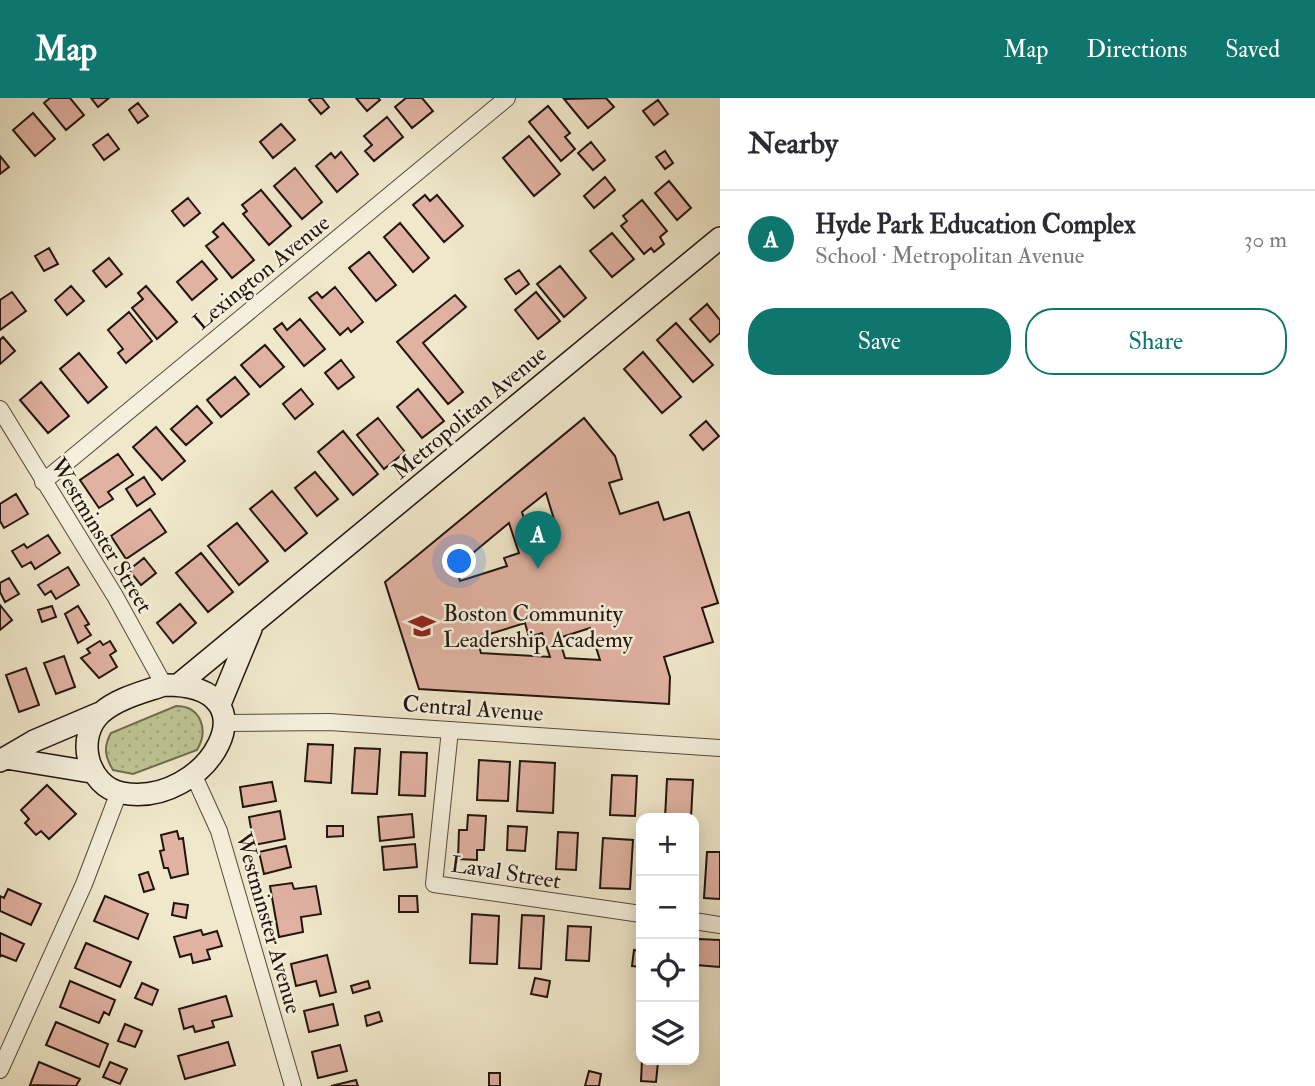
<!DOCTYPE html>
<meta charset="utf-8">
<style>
body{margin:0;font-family:"IM FELL Double Pica",serif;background:#f7f7f7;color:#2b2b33}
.controls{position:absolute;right:21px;bottom:21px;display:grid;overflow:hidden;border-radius:14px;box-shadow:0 4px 18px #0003}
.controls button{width:63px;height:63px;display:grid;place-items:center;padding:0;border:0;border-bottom:2px solid #e1e1e2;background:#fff;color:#2b2b33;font:35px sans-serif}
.you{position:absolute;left:460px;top:464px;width:24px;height:24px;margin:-18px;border:5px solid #fff;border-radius:50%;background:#1a73e8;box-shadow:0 0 0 10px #1a73e833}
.badge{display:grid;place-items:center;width:46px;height:46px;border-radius:50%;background:#0f766e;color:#fff;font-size:23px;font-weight:700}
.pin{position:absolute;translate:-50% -58px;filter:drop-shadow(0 2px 4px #0008)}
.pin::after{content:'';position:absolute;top:37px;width:24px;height:21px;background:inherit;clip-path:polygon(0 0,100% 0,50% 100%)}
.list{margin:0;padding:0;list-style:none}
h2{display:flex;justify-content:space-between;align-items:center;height:91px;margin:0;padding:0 28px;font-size:30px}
h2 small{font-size:23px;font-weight:400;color:#7c7c81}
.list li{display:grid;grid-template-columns:46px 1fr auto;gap:21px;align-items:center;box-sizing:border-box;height:98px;padding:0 28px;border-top:2px solid #e1e1e2}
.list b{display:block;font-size:26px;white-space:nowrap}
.list p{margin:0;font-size:23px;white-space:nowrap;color:#7c7c81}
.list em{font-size:23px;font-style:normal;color:#7c7c81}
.actions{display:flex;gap:14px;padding:21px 28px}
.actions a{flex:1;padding:16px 0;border:2px solid #0f766e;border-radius:28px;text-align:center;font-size:24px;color:#0f766e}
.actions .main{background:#0f766e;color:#fff}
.icon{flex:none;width:38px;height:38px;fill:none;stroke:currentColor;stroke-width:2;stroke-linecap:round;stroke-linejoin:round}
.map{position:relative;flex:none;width:720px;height:988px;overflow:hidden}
header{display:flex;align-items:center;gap:42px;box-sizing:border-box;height:98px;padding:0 35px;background:#0f766e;color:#fff}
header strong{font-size:33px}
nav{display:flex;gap:38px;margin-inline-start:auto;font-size:24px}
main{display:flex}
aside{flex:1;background:#fff}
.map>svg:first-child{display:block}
.grass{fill:url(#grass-dots);stroke:#706c50;stroke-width:2}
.building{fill:#e1b2a2;stroke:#21150e;stroke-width:2;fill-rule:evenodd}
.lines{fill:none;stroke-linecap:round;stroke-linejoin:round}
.street-casing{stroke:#554a3d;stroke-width:18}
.secondary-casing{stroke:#21150e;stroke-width:24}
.street{stroke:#f5f0dd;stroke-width:16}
.secondary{stroke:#f5f0dd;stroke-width:21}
.labels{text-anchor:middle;stroke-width:5;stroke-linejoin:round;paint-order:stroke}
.street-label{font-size:23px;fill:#21150e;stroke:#f5f0dd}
.poi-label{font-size:23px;fill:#21150e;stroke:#f5f0dd;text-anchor:start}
</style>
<header>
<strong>Map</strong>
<nav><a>Map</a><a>Directions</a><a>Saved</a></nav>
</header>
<main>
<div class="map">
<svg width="720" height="988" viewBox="0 0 720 988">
<defs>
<pattern id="grass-dots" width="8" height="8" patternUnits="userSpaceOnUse" patternTransform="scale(1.75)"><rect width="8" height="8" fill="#c0c493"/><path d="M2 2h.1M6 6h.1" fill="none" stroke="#a5a87e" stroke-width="1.8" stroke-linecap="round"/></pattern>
</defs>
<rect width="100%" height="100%" fill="#f0e8cb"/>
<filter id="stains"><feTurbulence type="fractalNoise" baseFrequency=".00286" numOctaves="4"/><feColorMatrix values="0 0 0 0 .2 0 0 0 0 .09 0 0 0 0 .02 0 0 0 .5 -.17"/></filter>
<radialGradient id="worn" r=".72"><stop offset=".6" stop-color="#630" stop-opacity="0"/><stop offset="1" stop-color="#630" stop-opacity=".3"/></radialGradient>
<path class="grass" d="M176,608C201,608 209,632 197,652L133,676L113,672C105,659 103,649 111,635Z"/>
<path class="building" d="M50,0H70L84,17L66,32L44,5Z
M91,0H109L98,9Z
M312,0H322L329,9L321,16L309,2Z
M356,0H378L380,2L367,13Z
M406,0H422L433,13L412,30L395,9Z
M606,0L614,9L588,30L564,1Z
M658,2L668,16L654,27L643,13Z
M138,5L148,18L138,25L129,12Z
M548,8L570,35L565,39L575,51L561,63L529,24Z
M33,15L55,41L35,58L13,32Z
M387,19L403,39L374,63L365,53L372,47L364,38Z
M281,26L295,42L273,60L260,44Z
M108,36L119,51L104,62L93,47Z
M529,38L560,76L534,98L503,60Z
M591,44L605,62L593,72L578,55Z
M665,53L673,65L665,71L656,59Z
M341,54L358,76L337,94L316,68L331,55L335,60Z
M0,58L9,69L0,76Z
M295,70L322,104L302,121L274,88Z
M605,79L615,92L594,110L584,98Z
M669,83L691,110L677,122L655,95Z
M261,92L291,128L269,147L243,116L247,113L242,107Z
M425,97L430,103L437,97L463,128L444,144L413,107Z
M188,100L200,115L184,128L172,113Z
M642,102L667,133L660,139L664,146L654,154L651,150L644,156L621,128L627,123L623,118Z
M223,125L254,162L232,180L206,148L218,139L213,134Z
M400,125L429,160L413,174L384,139Z
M612,135L634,161L612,179L590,153Z
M49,150L58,166L44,173L35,158Z
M369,154L396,187L376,203L349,170Z
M109,160L122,176L106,189L93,173Z
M202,163L217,181L192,202L177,184Z
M560,168L586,200L564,219L537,186Z
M519,172L529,186L516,196L505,181Z
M71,188L84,203L67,217L55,202Z
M146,188L177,224L157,241L132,210L143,201L138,195Z
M335,189L363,224L351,234L348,230L340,237L309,200L317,194L322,200Z
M12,194L26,213L0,232V202Z
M536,194L560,223L538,241L515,212Z
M455,197L466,209L423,245L463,294L448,306L397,244Z
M707,206L720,222V235L710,244L690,221Z
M129,214L152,243L126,265L118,255L123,251L108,232Z
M300,221L325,251L304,268L274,231L282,225L287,232Z
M676,225L713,267L693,284L657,242Z
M3,239L15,253L0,266V242Z
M265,247L284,269L260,289L241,267Z
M643,254L681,299L662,315L624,271Z
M79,255L107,289L88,305L60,271Z
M341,262L354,279L338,291L325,275Z
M235,279L249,296L221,319L207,302Z
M41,284L69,318L48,335L20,302Z
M301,291L313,306L295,321L283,306Z
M418,291L444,323L422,340L397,309Z
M197,308L212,325L186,347L171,331Z
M378,320L405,354L384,371L357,337Z
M584,320L615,358L622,381L609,385L620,416L658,404L664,422L689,414L718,505L702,510L713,544L664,559L670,579L669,606L419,591L385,484ZM546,395L557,431L530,440L522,414ZM509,425L519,455L504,460L507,468L460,483L456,469ZM525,525L529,539L542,535L550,559L481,555L477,540ZM590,530L600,562L565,560L559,540Z
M706,323L719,338L703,352L690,337Z
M156,329L185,363L162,382L133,349Z
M343,333L378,376L353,397L318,354Z
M118,356L133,377L108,394L113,401L99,410L80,382Z
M315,374L338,401L317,418L295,390Z
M144,379L155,396L137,408L126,391Z
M272,393L307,435L285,453L250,411Z
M16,396L28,416L4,430L0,423V406Z
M150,411L166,434L126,461L111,438Z
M237,425L268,463L239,487L208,448Z
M48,437L60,455L35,471L31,464L22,469L12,453L24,446L27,450Z
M201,455L233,494L208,514L176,475Z
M144,460L156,475L141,487L129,472Z
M68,469L79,487L56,501L51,493L45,497L38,487Z
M9,480L19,496L5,504L0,494V485Z
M180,506L196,525L173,545L157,525Z
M0,507L12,522L0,532Z
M52,508L56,519L42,524L38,512Z
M78,508L89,526L85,528L91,537L78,545L65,516Z
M100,543L103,547L110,543L116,553L110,557L117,569L99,580L81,560L90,555L87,551Z
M64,558L75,589L56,596L44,565Z
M26,570L39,607L19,614L6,577Z
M308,646L333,647L331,685L305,683Z
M355,650L380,651L377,696L352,695Z
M401,654L427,655L425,698L399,697Z
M479,662L510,664L508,703L477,702Z
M520,663L555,665L553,715L517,713Z
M612,677L637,678L635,718L610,717Z
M667,681L693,682L691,720H665Z
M272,684L276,703L243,709L240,689Z
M47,687L76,716L49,741L41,733L36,737L25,725L29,721L21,712Z
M280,713L285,741L254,747L249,719Z
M412,716L414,739L380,743L378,719Z
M468,717L486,718L484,752H477V762L458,761L459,732H467Z
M327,728H343V738L327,739Z
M508,728L527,729L525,753L507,752Z
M177,733L179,741L183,740L188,776L171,780L168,770H164L160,753L164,752L161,737Z
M558,734L578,735L576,772L556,771Z
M603,740L633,742L630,791L600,790Z
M415,746L417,769L384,772L382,749Z
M286,748L291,769L264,776L259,754Z
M707,754H720V801L704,800Z
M148,774L154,791L144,794L139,777Z
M292,785L294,791L316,788L321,816L301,819L303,834L279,839L270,788Z
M8,791L41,806L31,827L0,813V798L4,800Z
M105,798L148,816L138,841L94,823Z
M399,798H417L418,814H399Z
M174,805L188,807L186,820L172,817Z
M472,816L499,818L497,866L470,865Z
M522,817L544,818L541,871L519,870Z
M568,828L591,829L589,863L566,862Z
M201,832L203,837L217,833L222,848L207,852L210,861L193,865L191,856L180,859L174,839Z
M0,835L24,846L16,863L1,857L0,859Z
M698,841L720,842V869L696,867Z
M86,845L131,864L120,889L75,870Z
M634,852L641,853V869L632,868Z
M327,857L336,894L320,898L316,883L296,888L291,866Z
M535,880L550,883L547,899L531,896Z
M70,883L115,902L109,917L104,914L99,925L60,909Z
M368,883L370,890L353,895L351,888Z
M142,885L158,892L152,907L135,900Z
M226,898L232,918L212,923L214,929L195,934L193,928L184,931L179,911Z
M333,906L338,927L309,934L304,913Z
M379,914L382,923L367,928L365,918Z
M56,924L108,946L99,969L46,947Z
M125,926L142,933L135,949L118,943Z
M228,944L235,967L185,981L178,958Z
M340,947L347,973L318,980L312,954Z
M642,962L658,964L656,984L641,983Z
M39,964L80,981L76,988L30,987Z
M110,964L127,971L120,986L103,979Z
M589,973L601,976L599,988H585Z
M489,975H500V988H489Z
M356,982L358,988H331Z"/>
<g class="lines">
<g class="street-casing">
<path id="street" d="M0,311L115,498L164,587
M43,384L507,0
M224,625L329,624L720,650
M450,632L434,786L641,816
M194,678L219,733L293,988
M694,823L720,827
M0,972L84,786L119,694"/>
</g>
<g class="secondary-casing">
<path id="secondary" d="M164,587C280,586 207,711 122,695C87,688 75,639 101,615C118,600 144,594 164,587Z
M178,587L720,140
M220,606L251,531
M6,660L91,674
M0,663L34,643L100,615"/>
</g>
<use href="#street" class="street"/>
<use href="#secondary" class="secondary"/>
</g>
<defs>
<g id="school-bare" transform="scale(2.1)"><path d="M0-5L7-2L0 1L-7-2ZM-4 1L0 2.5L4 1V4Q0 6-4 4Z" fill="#8f2418" stroke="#f5f0dd" stroke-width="2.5" paint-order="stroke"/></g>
</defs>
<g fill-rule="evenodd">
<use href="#school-bare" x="422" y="528"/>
</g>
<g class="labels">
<g class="street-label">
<text transform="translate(261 174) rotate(-39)" y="8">Lexington Avenue</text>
<text transform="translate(469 314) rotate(-40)" y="8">Metropolitan Avenue</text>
<text transform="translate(102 437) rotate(59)" y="8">Westminster Street</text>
<text transform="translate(473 610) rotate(4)" y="8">Central Avenue</text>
<text transform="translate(506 774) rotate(9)" y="8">Laval Street</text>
<text transform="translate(269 825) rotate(74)" y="8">Westminster Avenue</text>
</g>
<g class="poi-label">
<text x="443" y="523">Boston Community<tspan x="443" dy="26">Leadership Academy</tspan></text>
</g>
</g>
<rect width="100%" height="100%" filter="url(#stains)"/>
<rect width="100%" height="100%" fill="url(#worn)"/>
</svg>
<div class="controls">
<button>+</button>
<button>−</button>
<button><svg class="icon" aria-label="locate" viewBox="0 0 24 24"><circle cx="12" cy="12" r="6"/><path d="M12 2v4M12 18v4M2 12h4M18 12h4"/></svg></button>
<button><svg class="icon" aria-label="layers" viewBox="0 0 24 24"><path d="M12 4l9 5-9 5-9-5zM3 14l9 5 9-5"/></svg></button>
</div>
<div class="you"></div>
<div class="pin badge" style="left:538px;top:471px">A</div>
</div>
<aside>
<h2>Nearby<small></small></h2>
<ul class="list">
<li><span class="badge">A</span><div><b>Hyde Park Education Complex</b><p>School · Metropolitan Avenue</p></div><em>30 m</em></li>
</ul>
<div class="actions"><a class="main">Save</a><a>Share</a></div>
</aside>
</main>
